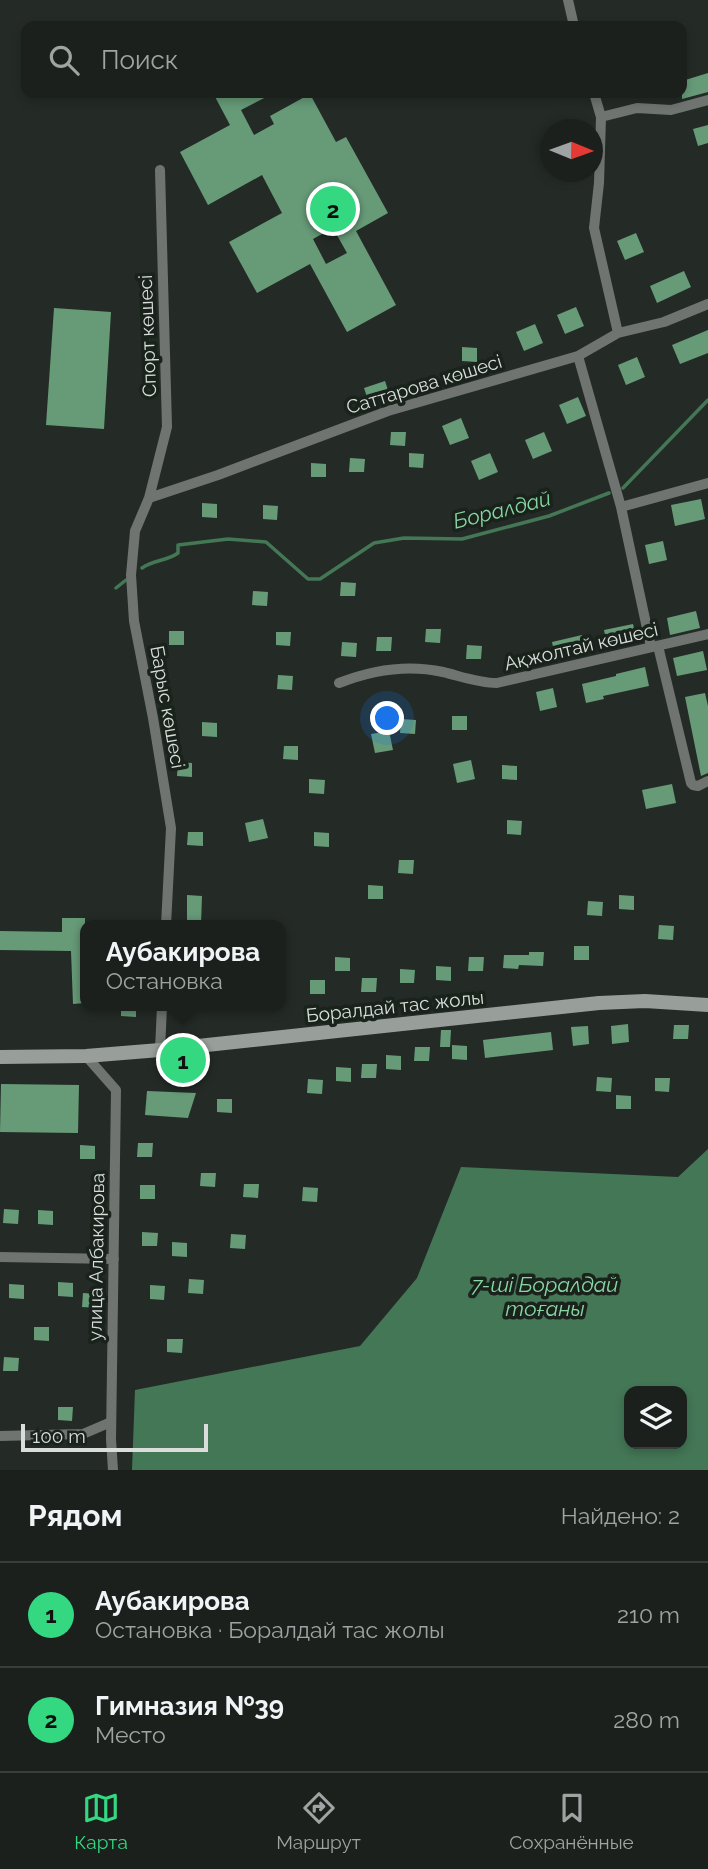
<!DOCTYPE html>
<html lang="ru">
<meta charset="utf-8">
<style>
body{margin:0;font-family:Raleway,sans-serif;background:#242825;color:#f1f3f6}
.controls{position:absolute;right:21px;bottom:21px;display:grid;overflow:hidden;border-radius:14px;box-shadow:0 4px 10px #0003}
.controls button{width:63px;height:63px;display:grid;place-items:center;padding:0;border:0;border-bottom:2px solid #393e3b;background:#1b201c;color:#f1f3f6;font:35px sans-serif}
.compass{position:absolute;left:540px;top:119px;width:63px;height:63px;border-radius:50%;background:#1b201c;box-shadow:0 4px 10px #0003;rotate:91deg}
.scale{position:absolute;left:21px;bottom:18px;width:187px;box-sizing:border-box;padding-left:7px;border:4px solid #d9deda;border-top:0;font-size:19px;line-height:24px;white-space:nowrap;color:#d9deda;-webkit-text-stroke:5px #1a221c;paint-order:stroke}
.you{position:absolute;left:388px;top:719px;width:24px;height:24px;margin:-18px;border:5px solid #fff;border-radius:50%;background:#1a73e8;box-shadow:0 0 0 10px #1a73e833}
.badge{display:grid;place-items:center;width:46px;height:46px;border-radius:50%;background:#34d881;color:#111;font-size:23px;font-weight:700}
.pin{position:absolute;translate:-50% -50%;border:4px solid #fff;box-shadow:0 2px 7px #0006}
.popup{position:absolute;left:80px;top:920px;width:206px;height:91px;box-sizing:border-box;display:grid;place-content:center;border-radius:14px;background:#1b201c;filter:drop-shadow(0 2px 5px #0005);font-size:23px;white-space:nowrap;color:#a0a3a3}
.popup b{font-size:26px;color:#f1f3f6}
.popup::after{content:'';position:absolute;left:50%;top:100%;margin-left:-14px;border:14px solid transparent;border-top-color:#1b201c}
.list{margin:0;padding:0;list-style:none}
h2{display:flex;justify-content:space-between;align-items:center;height:91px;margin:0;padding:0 28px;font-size:30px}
h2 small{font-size:23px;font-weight:400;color:#a0a3a3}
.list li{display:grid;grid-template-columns:46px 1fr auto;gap:21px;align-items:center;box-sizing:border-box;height:105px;padding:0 28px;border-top:2px solid #393e3b}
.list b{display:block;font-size:26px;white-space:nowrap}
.list p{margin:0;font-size:23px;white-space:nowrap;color:#a0a3a3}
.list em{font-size:23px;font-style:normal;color:#a0a3a3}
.icon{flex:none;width:38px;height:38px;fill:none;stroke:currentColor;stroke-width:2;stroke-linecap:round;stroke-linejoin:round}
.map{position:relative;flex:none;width:708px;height:1470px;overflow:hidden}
.search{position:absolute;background:#1b201c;box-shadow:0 4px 10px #0003;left:21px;right:21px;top:21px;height:77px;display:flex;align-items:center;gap:18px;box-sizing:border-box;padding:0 24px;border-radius:14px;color:#a0a3a3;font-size:26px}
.sheet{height:301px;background:#1b201c}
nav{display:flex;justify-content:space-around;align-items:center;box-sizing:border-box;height:98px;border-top:2px solid #393e3b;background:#1b201c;font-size:19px;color:#a0a3a3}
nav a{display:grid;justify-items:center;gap:4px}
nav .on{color:#34d881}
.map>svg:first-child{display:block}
.water{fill:#447756;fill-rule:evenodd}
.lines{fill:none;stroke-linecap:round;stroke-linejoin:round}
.stream{stroke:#447756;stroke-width:3.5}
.building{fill:#679b78;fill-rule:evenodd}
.street{stroke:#707471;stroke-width:10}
.secondary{stroke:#989e99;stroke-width:14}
.labels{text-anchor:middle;stroke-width:7;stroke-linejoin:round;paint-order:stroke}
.street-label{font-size:19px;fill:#d9deda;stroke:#1a221c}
.water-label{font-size:21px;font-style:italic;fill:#88d6a3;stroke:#1a221c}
</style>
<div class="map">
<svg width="708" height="1470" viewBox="0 0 708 1470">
<rect width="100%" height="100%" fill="#242b26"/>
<path class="water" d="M708,1149V1470H132L135,1390L360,1346L417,1278L461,1167L678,1177ZM629,1391H682V1444H629Z"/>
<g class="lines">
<path class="stream" d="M623,488L708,400
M142,568C153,560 167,561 178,553V545L228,539L266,542L308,579H320L374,543L404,538L462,539L549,516L609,493
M116,588L126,580"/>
</g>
<path class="building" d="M708,73V92L682,99V81Z
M213,93H274L241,110L254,135L274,124L270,116L310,94L336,142L346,137L388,213L356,231L396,305L347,332L310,264L257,293L229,242L282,213L262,175L208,205L180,152L230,125ZM333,228L347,253L326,264L313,239Z
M708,125V143L698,146L693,129Z
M636,233L644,252L625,260L617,241Z
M684,271L691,287L657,303L650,286Z
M576,307L584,326L565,334L557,315Z
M54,308L111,312L104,429L46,425Z
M535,324L543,343L524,351L516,332Z
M708,330V353L680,364L672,345Z
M462,347L477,348V362L462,361Z
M637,357L645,377L626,385L618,365Z
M385,381L390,396L369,403L364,388Z
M578,397L586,416L567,424L559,405Z
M461,418L469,438L450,445L442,426Z
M391,432H406L405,446L390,445Z
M544,432L552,451L533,459L525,440Z
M409,453L424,454L423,468L409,467Z
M490,453L498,472L479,480L471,461Z
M350,458L365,459L364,472H349Z
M311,463L326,464V477H311Z
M701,499L705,519L675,526L671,505Z
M202,503L217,504V518L202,517Z
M263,505L278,506L277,520L263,519Z
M663,541L667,560L649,564L645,545Z
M341,582L356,583L355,596H340Z
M253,591L268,592L267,606L252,605Z
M696,611L700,628L670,635L667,618Z
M633,624L637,642L608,649L604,630Z
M426,629H441L440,643L425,642Z
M169,631H184V645H169Z
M276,632H291L290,646L276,645Z
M582,635L586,654L556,661L552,642Z
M377,637H392L391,651H376Z
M342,642L357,643L356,657L341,656Z
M467,645L482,646L481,659H466Z
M703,651L707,670L677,676L673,658Z
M645,667L649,686L603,696L604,699L586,703L582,684L616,676V674Z
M278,675L293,676L292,690L277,689Z
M553,688L557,707L540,711L536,692Z
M705,693L708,706V773L701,776L685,697Z
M452,716H467V730H452Z
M401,719L416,720L415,734L400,733Z
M202,722L217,723V737L202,736Z
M389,731L393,750L375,753L371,734Z
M284,746H298V760L283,759Z
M471,760L475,779L457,783L453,764Z
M178,762L192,763V777L177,776Z
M502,765L517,766V780L502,779Z
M309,779L325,780L324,794L309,793Z
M672,784L676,803L646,809L642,790Z
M263,819L268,838L249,842L245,823Z
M507,820L522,821L521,835L507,834Z
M188,832H203V846L187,845Z
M314,832L329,833V847L314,846Z
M399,860H414L413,874L398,873Z
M368,885L383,886V899H368Z
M187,895L202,896L201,925H187Z
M619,895L634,896V910L619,909Z
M588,901L603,902L602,916L587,915Z
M62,918H85V1003L73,1004L71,951L0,950V931L62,932Z
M659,925L674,926L673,940L658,939Z
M574,946H589V960H574Z
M529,952H544L543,966L519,965L518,969L503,968L504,955H529Z
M335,957L350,958V971H335Z
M469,957H484L483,971H468Z
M436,966L451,967V981L436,980Z
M400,969L415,970L414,983H400Z
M362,978H377L376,992H361Z
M310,980H325V994H310Z
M121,1006H136V1017L121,1016Z
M628,1024L629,1042L612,1044L611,1026Z
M674,1025H689L688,1039H673Z
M588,1026L589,1044L573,1046L571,1027Z
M441,1030H451L450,1047H440Z
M551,1032L553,1050L485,1058L483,1040Z
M452,1045L467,1046V1060L452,1059Z
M415,1047H430L429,1061H414Z
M386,1055L401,1056V1070L386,1069Z
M362,1064H377L376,1078H361Z
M336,1067L351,1068V1082L336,1081Z
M597,1077L612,1078L611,1092L596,1091Z
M655,1078H670L669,1092L655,1091Z
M308,1079L323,1080L322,1094L307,1093Z
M1,1084L79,1085L78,1133L0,1132Z
M147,1091L196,1093L188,1118L145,1115Z
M616,1095L631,1096V1109H616Z
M217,1099H232V1113L217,1112Z
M138,1143H153L152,1157H137Z
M80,1145L95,1146V1159H80Z
M201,1173H216L215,1187L200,1186Z
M244,1184H259L258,1198L243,1197Z
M140,1185H155V1199H140Z
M303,1187L318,1188L317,1202L302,1201Z
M4,1209L19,1210L18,1224L3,1223Z
M38,1210L53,1211V1225L38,1224Z
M142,1232L158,1233L157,1246H142Z
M231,1234L246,1235L245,1249L230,1248Z
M172,1242L187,1243V1257L172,1256Z
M189,1279L204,1280L203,1294L188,1293Z
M58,1282L73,1283V1297L58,1296Z
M9,1284L24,1285V1299L9,1298Z
M150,1285L165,1286L164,1300L150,1299Z
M83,1293L98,1294V1308L82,1307Z
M34,1327H49V1341L34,1340Z
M167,1339H183L182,1353L167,1352Z
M4,1357L19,1358L18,1371H3Z
M58,1407H73L72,1421L58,1420Z"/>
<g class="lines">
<path class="street" d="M568,0L574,26
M594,93L601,117L599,183L594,228L618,333
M601,117L637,108L671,110L708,100
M160,170L167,427L149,498L135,531L131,575L134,621L153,718L171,828L166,925
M578,356L621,507L651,647
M149,498L218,475L388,411L578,356L618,333L664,322L708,304
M621,507L708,483
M658,646L691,783L693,785L698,786L708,781
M339,683C372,670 407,664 443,672C460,676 478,683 497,683L708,634
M160,1050L162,1006
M86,1056L116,1090L111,1439L113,1470
M0,1257L114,1259
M0,1436L83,1434L111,1422"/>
<path class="secondary" d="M0,1057L86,1056L160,1050L599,1003L645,1001L708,1005"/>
</g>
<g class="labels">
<g class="street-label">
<text transform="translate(147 336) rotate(-92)" y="7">Спорт көшесі</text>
<text transform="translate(424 384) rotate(-17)" y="7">Саттарова көшесі</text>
<text transform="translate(581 646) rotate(-13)" y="7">Ақжолтай көшесі</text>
<text transform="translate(168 707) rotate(80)" y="7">Барыс көшесі</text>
<text transform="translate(395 1006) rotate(-6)" y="7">Боралдай тас жолы</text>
<text transform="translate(96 1257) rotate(-89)" y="7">улица Албакирова</text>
</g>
<g class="water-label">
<text transform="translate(502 510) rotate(-14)" y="7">Боралдай</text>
<text x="545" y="1292">7-ші Боралдай<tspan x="545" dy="24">тоғаны</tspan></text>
</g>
</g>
</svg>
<div class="controls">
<button><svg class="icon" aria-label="layers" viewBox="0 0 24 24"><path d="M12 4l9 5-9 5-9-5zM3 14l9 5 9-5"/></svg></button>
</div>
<svg class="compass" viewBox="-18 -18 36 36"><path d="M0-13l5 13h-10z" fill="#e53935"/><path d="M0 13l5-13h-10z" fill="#a0a3a3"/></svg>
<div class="scale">100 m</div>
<div class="you"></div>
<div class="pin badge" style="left:183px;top:1060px">1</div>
<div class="popup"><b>Аубакирова</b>Остановка</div>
<div class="pin badge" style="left:333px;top:209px">2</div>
<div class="search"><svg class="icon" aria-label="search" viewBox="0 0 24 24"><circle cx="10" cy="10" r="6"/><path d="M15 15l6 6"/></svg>Поиск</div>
</div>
<section class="sheet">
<h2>Рядом<small>Найдено: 2</small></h2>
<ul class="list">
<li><span class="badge">1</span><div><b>Аубакирова</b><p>Остановка · Боралдай тас жолы</p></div><em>210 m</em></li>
<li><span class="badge">2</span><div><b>Гимназия №39</b><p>Место</p></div><em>280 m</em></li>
</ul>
</section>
<nav>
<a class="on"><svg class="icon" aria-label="map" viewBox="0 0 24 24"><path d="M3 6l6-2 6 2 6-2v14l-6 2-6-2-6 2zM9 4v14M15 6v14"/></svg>Карта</a>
<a><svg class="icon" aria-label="directions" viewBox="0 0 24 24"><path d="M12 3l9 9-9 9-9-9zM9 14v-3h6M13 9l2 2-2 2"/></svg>Маршрут</a>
<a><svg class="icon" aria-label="saved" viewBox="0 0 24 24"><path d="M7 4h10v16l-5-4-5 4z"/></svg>Сохранённые</a>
</nav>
